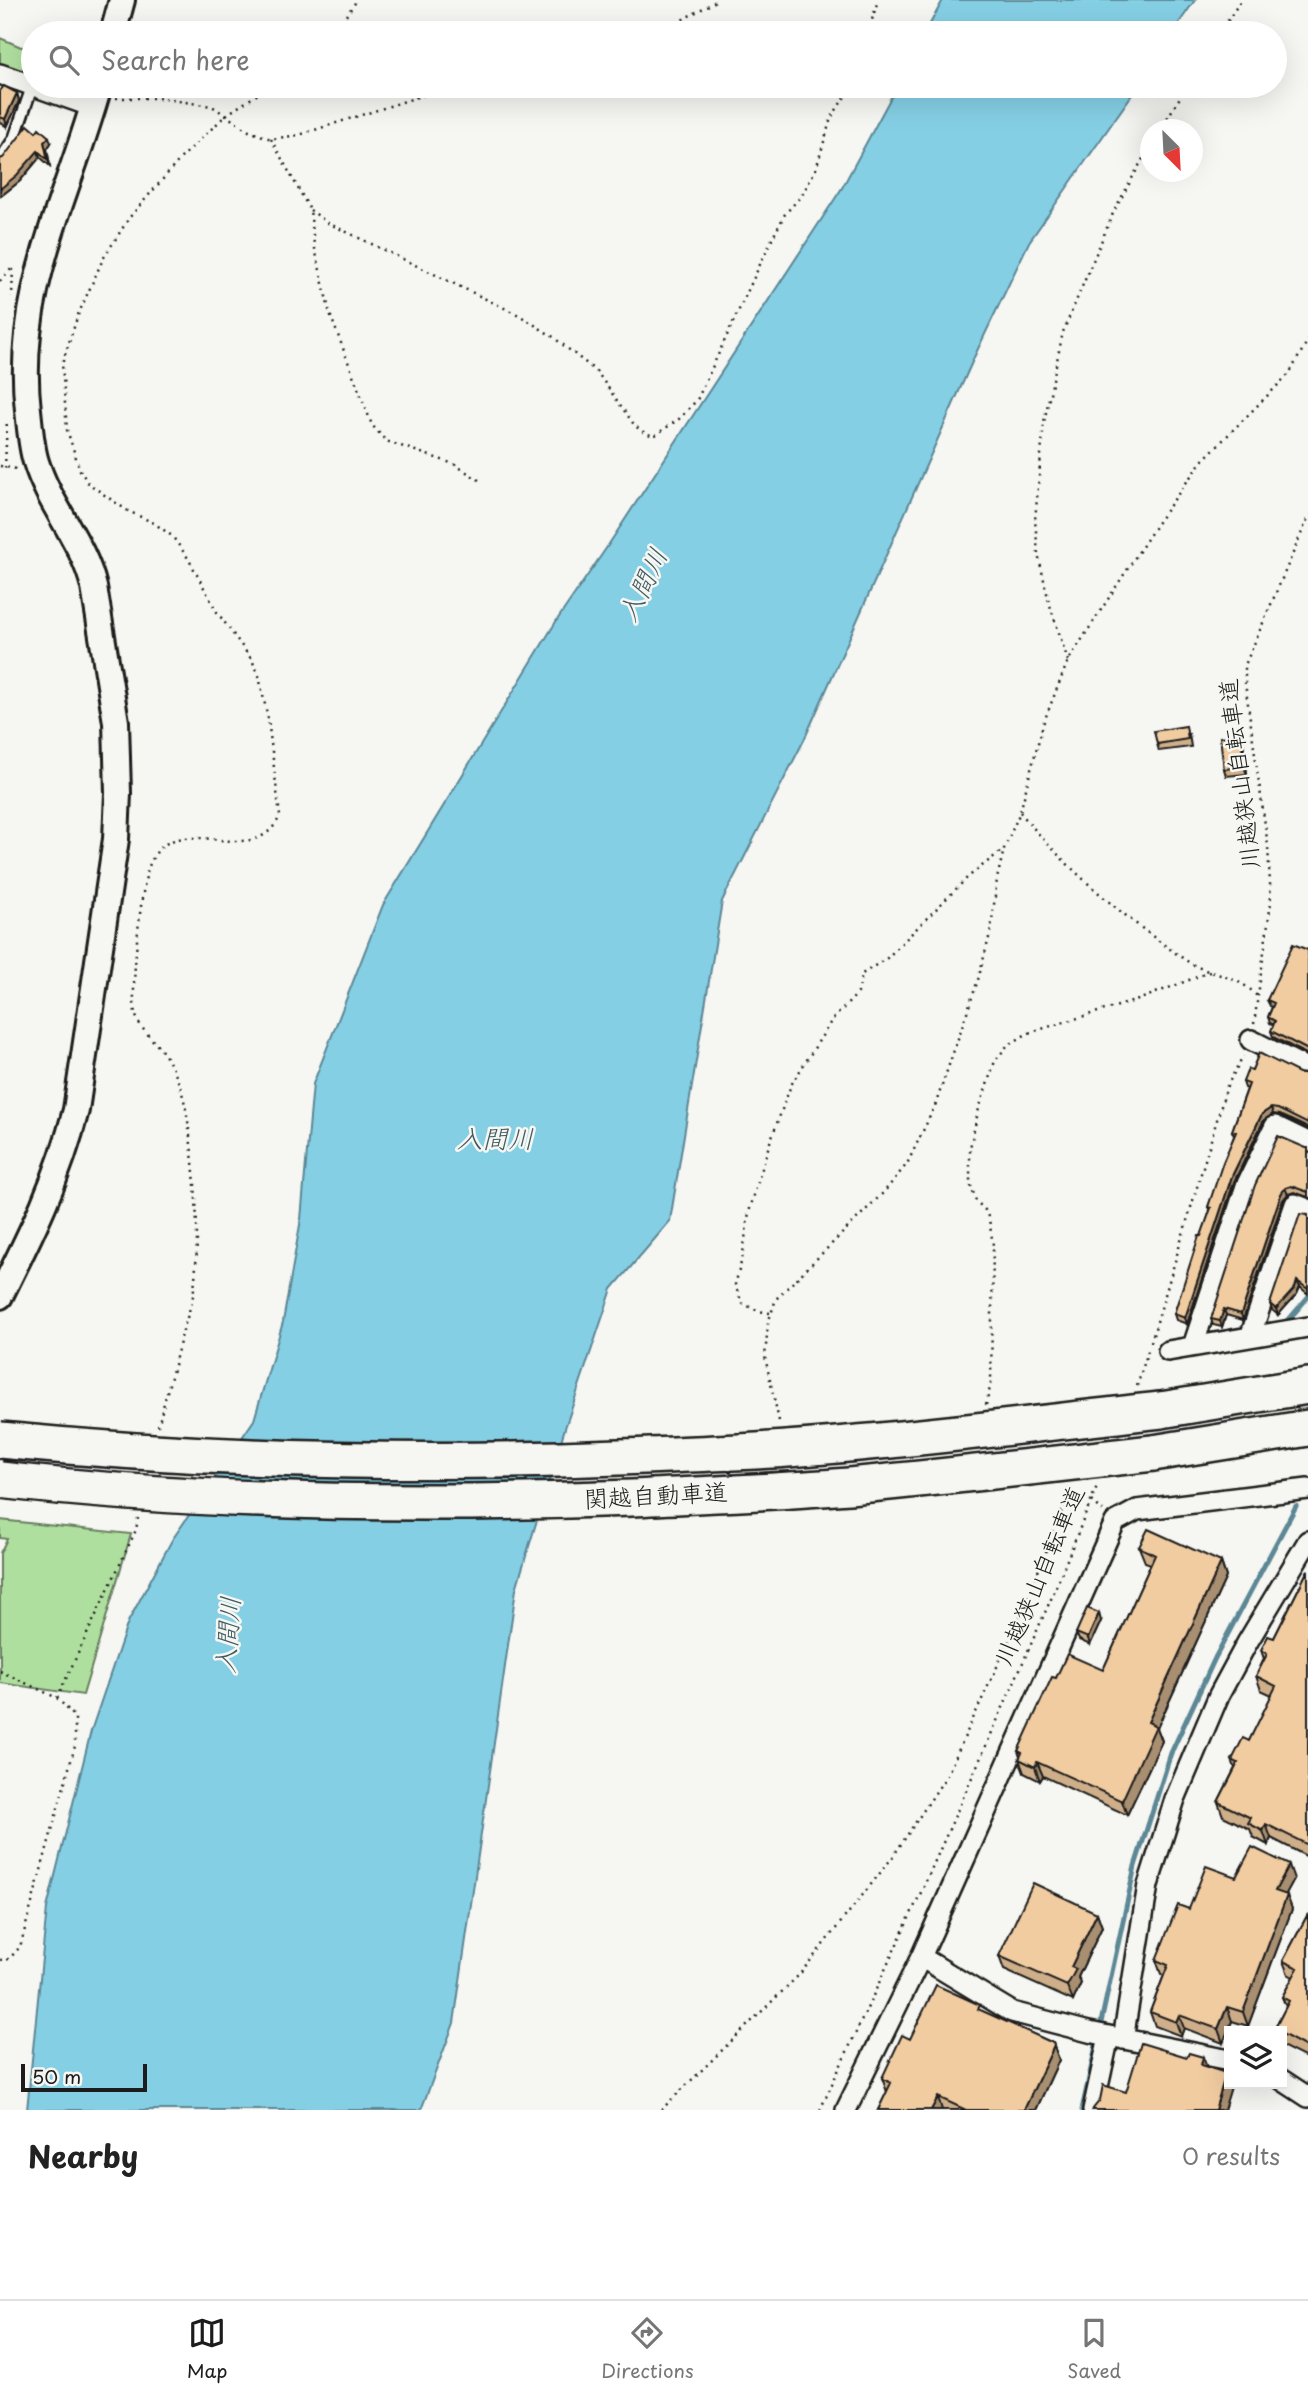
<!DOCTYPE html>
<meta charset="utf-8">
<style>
body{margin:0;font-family:"Playpen Sans","Klee One",sans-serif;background:#f2f2f2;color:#222}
.controls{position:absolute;right:21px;bottom:21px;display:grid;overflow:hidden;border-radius:0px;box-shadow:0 7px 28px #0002}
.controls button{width:63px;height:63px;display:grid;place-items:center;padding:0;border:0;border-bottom:2px solid #e0e0e0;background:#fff;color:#222;font:35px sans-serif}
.compass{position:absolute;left:1140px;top:119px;width:63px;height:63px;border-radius:50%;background:#fff;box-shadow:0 7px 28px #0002;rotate:156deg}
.scale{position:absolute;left:21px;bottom:18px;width:126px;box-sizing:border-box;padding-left:7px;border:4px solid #1c1c1c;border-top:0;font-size:19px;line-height:24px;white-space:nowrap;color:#1c1c1c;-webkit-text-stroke:5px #f6f6f2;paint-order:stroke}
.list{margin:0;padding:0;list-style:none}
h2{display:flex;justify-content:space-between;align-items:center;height:91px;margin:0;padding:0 28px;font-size:30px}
h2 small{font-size:23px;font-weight:400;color:#767676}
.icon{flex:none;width:38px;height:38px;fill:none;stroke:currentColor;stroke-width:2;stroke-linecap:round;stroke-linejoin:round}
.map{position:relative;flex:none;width:1308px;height:2110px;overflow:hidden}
.search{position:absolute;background:#fff;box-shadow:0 7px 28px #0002;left:21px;right:21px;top:21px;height:77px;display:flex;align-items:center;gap:18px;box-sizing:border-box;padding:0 24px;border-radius:38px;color:#767676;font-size:26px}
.sheet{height:189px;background:#fff}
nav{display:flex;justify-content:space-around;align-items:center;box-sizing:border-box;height:98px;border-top:2px solid #e0e0e0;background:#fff;font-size:19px;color:#767676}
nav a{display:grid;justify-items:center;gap:4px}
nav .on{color:#1c1c1c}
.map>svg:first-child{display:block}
.green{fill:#afdf9f;stroke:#667e5e;stroke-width:2}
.water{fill:#85cfe5;stroke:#5b8795;stroke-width:2}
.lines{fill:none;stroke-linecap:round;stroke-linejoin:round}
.stream{stroke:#5b8795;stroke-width:5}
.service-casing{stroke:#1c1c1c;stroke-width:15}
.minor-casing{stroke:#1c1c1c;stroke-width:24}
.tertiary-casing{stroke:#1c1c1c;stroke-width:30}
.motorway-casing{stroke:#1c1c1c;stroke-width:40}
.path{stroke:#1c1c1c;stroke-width:2.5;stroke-dasharray:2 5;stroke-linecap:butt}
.service{stroke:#f6f6f2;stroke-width:10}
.minor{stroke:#f6f6f2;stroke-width:19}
.tertiary{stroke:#f6f6f2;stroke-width:24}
.motorway{stroke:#f6f6f2;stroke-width:35}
.motorway-bridge-casing{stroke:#1c1c1c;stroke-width:40;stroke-linecap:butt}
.motorway-bridge{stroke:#f6f6f2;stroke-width:35}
.wall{fill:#cfaf8a;stroke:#1c1c1c;stroke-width:2}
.shaded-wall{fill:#a98f71;stroke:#1c1c1c;stroke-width:2}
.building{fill:#f1cca1;stroke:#1c1c1c;stroke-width:2}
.labels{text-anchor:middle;stroke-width:5;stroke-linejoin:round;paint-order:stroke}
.street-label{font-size:24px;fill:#1c1c1c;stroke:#f6f6f2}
.water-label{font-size:26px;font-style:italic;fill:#415b62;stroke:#f6f6f2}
</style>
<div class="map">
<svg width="1308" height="2110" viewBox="0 0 1308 2110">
<rect width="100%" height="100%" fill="#f6f6f2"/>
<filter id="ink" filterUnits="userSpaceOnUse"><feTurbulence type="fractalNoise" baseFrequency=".0143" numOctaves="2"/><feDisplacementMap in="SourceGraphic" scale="14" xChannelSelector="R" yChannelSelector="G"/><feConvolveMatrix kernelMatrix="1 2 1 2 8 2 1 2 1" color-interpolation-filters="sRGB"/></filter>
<g filter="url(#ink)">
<path class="green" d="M0,38L21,47L31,46L23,70L20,72L0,65Z
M0,1520L131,1534L83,1695L0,1683V1553L7,1539L0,1538Z"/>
<path class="water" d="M943,0H1195L1172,33H925Z
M897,86H1138L1029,242L976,353L804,740L722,901L670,1221L612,1289L565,1428L516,1589L454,2023L421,2110H27L47,1908L91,1731L128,1622L172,1540L254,1420L283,1322L301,1219L313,1084L383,905L557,620L607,547L842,188Z"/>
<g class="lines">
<path class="stream" d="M1285,1324L1308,1297
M1082,2110L1135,1866L1171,1753L1215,1658L1296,1506"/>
<g class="service-casing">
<path id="service" d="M1,158L14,139L32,87"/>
</g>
<g class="minor-casing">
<path id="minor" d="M0,74L93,107
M1251,1040L1308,1069
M1250,1337L1295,1204L1308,1209
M1193,1346L1246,1186L1275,1126L1308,1142
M1168,1351L1308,1327
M921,1957L1012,2012L1089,2032L1229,2060
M1123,2039L1148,1885L1175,1799L1219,1695L1247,1643L1308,1541
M1282,2080L1308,2097
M846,2110L921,1957L1115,1522L1137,1510L1308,1489
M1093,2110L1109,2036"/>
</g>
<g class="tertiary-casing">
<path id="tertiary" d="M113,33L122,0
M0,1296C31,1234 59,1178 76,1110L116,839L118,793L116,722L94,587C83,541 50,507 36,462C31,446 30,427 28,410C14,292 69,195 99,86"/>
</g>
<g class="motorway-casing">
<path id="motorway" d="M1161,1410L1308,1386
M1153,1453L1308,1428"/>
</g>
<path class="path" d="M334,33L357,0
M658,33L718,0
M868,33L878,0
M1220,33L1241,0
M116,98H158L212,106L249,131L271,139L299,135L452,86
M1160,130L1187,86
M271,139L310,210L314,244L330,314L372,425L386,441L454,464L479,480
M310,210L328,223L519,315L552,336L597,372L635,426L645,433L654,436L679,419L697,400L770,243L785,214L802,195L816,169L831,118L852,86
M0,281L13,267L12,297
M0,466L17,469
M5,468L7,419
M1068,661L1049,602L1038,554L1035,520L1044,422L1063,332L1114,211L1150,146
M1020,812C1067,870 1126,919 1187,961C1211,977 1236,973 1257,996
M1254,1024L1271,902L1268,846L1245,683V665L1308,518
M770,1313L758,1311L742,1303L735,1285L742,1259L749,1212L769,1145L791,1085L832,1020L858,993L862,974L887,958L968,877L1004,849
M1151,1342L1227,1086L1243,1056
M1137,1386L1149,1348
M986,1405L991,1383L993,1245L989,1219L985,1210L976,1201L970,1183V1148L978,1112L995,1061L1007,1046L1028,1033L1138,1000L1212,971
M779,1421L765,1357L768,1323L776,1299L884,1192L907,1164L935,1106L978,980L991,930L997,879L1004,849L1020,812L1043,724L1068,661L1158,522L1201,462L1289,374L1308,340
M158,1426C166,1396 174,1365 182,1334C186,1319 193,1303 194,1288C200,1236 196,1180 189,1129C186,1102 178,1071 161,1050C152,1038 141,1030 136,1016C129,998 141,889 148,869C171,800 252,876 280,816L268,719L259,676L252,660L217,612L188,558L172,536L154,523L128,511L106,496L88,483L80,470L67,430L62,364L78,315L103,259L129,218L182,157L226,115L270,86
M1092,1501L1103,1511
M0,1671L57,1698L75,1717V1746L20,1947L9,1959L0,1960
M57,1698L136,1530L138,1518
M661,2110L799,1975L892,1858L947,1775L1020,1617L1066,1501
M820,2110L923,1888L1051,1599L1097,1486"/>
<use href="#service" class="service"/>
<use href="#minor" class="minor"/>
<use href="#tertiary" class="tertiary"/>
<use href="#motorway" class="motorway"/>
<g class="motorway-bridge-casing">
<path id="motorway-bridge" d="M0,1440C206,1460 412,1465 619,1457C699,1454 779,1451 858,1443C959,1434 1060,1421 1161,1410
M0,1480C210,1504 421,1506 632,1498C708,1494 783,1492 859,1485C957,1476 1055,1464 1153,1453"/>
</g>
<use href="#motorway-bridge" class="motorway-bridge"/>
</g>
<path class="wall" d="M0,91L17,93L19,101L7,127L0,122Z
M51,143L47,149L50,166L40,157L20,181L1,196L0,194V159Z
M1189,734L1191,747L1159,751L1157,744Z
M1243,742L1247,774L1226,776L1224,769Z
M1308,950V1055L1273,1037L1271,1031L1274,1025L1270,1023L1268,1017L1272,1007L1270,1006L1267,1000Z
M1252,1070L1308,1074V1128L1280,1115L1273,1114L1264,1120L1234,1182L1187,1324L1176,1320L1174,1314L1210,1211L1208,1207L1234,1136L1232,1131L1247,1089L1245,1088L1243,1082Z
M1306,1148H1308V1197L1294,1192L1288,1194L1283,1200L1243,1320L1226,1315L1222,1327L1213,1325L1211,1319Z
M1308,1215V1294L1300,1287L1297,1294L1278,1315L1272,1310L1270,1304Z
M1139,1547L1221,1562L1226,1577L1157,1728L1162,1741L1127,1815L1043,1776L1040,1781L1024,1773L1019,1759L1020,1757L1018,1751L1056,1678L1103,1670L1151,1564L1145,1562Z
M1308,1570V1857L1271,1838L1268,1845L1253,1837L1250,1829L1223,1816L1218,1802L1235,1768L1232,1760L1249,1741L1272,1695L1261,1690L1256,1676L1264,1659L1261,1650L1274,1638Z
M1101,1621L1090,1645L1079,1640L1076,1633Z
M1294,1879L1285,1895L1292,1909L1248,2026L1232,2021L1223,2043L1184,2028L1181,2036L1155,2026L1150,2012L1164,1975L1161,1974L1156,1960L1189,1909Z
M1097,1913L1102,1927L1078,1977L1081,1983L1073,2001L1004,1970L999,1956Z
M1308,1914V2059L1282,2046V2031H1274V2030L1286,2007L1282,1997L1293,1977L1288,1974L1283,1961Z
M982,2011L1053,2043L1059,2060L1036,2110H878L887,2092L882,2078L910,2039Z"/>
<path class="shaded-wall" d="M17,93L19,101L7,127L5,119Z
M49,137L51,143L47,149L50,166L44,142Z
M38,151L40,157L20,181L1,196L0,189Z
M1241,735L1243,742L1247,774L1244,767Z
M1271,1108L1273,1114L1264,1120L1234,1182L1187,1324L1185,1318L1232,1176L1262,1114Z
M1285,1188L1288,1194L1283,1200L1243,1320L1241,1314L1281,1194Z
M1297,1281L1300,1287L1297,1294L1278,1315L1276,1309Z
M1224,1309L1226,1315L1222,1327L1220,1321Z
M1221,1562L1226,1577L1157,1728L1162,1741L1127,1815L1122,1801L1148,1722Z
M1099,1613L1101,1621L1090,1645L1088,1638Z
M1037,1762L1043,1776L1040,1781L1035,1767Z
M1266,1824L1271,1838L1268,1845L1263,1831Z
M1289,1865L1294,1879L1280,1905L1275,1891Z
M1287,1895L1292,1909L1248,2026L1243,2012Z
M1097,1913L1102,1927L1078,1977L1081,1983L1073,2001L1067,1986L1071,1967Z
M1227,2007L1232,2021L1223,2043L1218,2029Z
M1179,2015L1184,2028L1181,2036L1176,2022Z
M1054,2046L1059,2060L1036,2110H1024Z
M1203,2057L1208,2070L1201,2065Z
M1226,2073L1231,2087L1224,2110H1215Z
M938,2097L942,2110H931Z"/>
<path class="building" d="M4,86L17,93L5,119L0,117V91Z
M28,125L36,132L39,128L49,137L44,142L48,160L38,151L17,175L0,189V159L3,158Z
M1186,726L1188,739L1157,744L1154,731Z
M1241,735L1244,767L1224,769L1220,737Z
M1293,944L1308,950V1050L1271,1031L1275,1021L1268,1017L1274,1003L1267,1000Z
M1259,1053L1301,1074H1308V1124L1278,1109L1271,1108L1262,1114L1232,1176L1185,1318L1174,1314L1199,1236H1201L1211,1208L1208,1207L1223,1162L1236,1132L1232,1131L1249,1084L1243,1082L1248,1069L1252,1070Z
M1278,1136L1306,1148H1308V1192L1291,1186L1285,1188L1281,1194L1241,1314L1224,1309L1220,1321L1211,1319L1255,1185Z
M1300,1214L1308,1215V1289L1297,1281L1295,1288L1276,1309L1270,1304Z
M1148,1529L1221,1562L1148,1722L1156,1726L1122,1801L1037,1762L1035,1767L1019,1759L1022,1753L1018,1751L1052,1677L1056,1678L1067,1654L1103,1670L1155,1555L1139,1547Z
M1308,1570V1845L1266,1824L1263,1831L1248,1823L1251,1818L1218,1802L1238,1763L1232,1760L1243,1738L1249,1741L1276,1686L1256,1676L1267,1654L1261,1650L1268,1636L1274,1638Z
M1087,1608L1099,1613L1088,1638L1076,1633Z
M1252,1847L1289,1865L1275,1891L1287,1895L1243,2012L1227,2007L1218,2029L1179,2015L1176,2022L1150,2012L1168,1965L1156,1960L1178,1905L1189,1909L1206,1866L1236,1877Z
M1033,1883L1097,1913L1071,1967L1076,1969L1067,1986L999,1956Z
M1308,1914V2048L1282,2034V2031L1274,2030L1289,2001L1282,1997L1298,1968L1283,1961Z
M936,1985L980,2005L978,2009L1053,2043L1054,2046L1024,2110H966L938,2097L931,2110H878L891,2083L882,2078L902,2035L910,2039Z
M1141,2043L1187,2057L1189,2053L1203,2057L1201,2065L1226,2073L1215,2110H1092L1100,2100L1103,2085L1126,2092Z"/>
</g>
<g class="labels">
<g class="street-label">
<text transform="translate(1240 774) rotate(-97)" y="8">川越狭山自転車道</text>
<text transform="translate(656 1496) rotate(-3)" y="8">関越自動車道</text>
<text transform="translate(1040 1576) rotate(-67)" y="8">川越狭山自転車道</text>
</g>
<g class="water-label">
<text transform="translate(643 585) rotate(-64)" y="9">入間川</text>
<text x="495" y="1148">入間川</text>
<text transform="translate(228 1635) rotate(-86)" y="9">入間川</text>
</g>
</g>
</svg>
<div class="controls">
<button><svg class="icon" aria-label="layers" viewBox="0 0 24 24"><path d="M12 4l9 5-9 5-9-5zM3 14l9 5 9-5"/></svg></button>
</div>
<svg class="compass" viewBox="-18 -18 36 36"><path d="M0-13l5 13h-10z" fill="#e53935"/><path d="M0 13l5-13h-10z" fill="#767676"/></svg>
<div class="scale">50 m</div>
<div class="search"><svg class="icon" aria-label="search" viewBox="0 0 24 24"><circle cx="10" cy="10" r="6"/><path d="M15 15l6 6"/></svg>Search here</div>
</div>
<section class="sheet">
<h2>Nearby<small>0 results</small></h2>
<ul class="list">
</ul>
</section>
<nav>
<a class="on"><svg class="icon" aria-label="map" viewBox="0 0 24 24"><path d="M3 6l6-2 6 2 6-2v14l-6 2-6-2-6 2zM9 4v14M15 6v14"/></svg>Map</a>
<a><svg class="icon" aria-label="directions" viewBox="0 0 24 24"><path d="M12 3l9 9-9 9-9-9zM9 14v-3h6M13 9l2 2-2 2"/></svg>Directions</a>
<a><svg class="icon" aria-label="saved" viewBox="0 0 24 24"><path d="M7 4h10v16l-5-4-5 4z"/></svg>Saved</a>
</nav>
